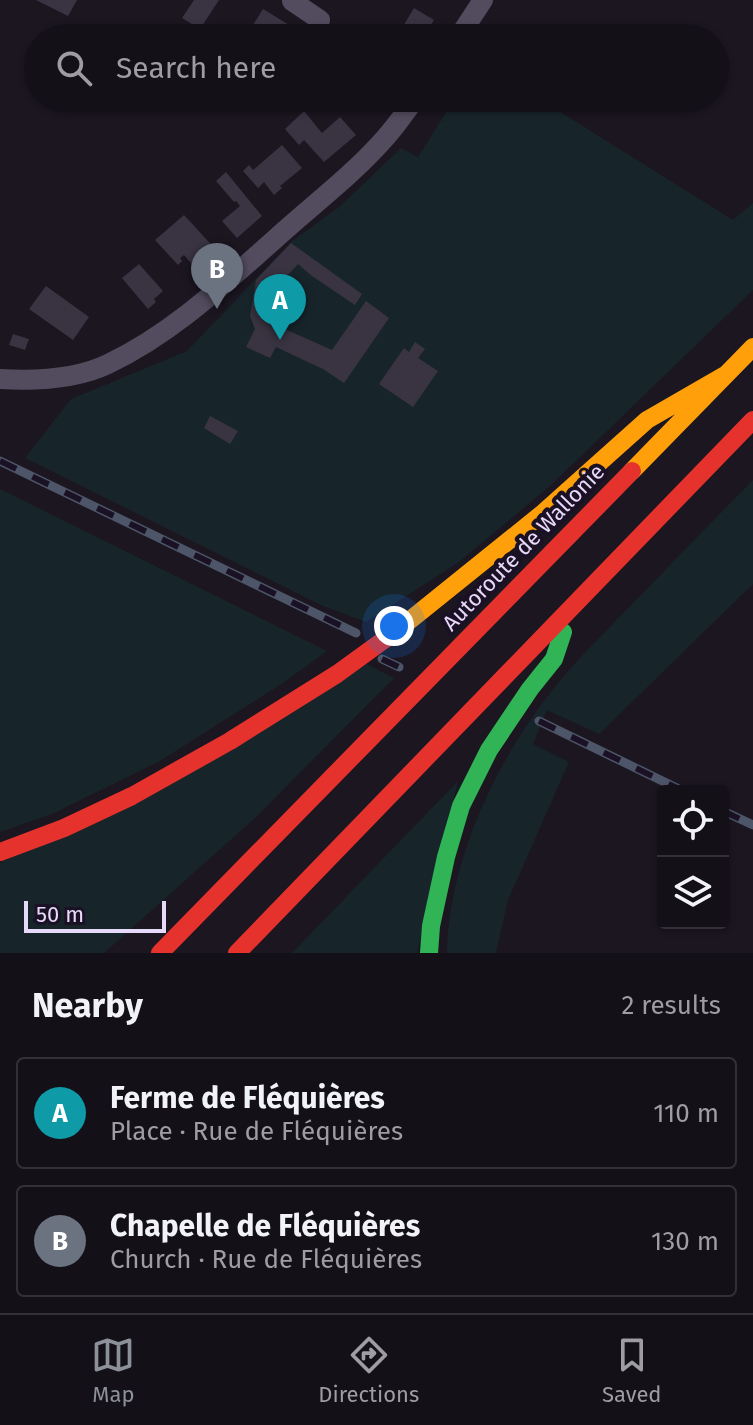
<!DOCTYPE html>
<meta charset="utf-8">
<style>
body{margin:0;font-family:"Fira Sans",sans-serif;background:#211e25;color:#f1f3f6}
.controls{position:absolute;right:24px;bottom:24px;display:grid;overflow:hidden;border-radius:8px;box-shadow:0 2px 6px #0004}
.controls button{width:72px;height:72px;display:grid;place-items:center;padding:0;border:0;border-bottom:2px solid #333037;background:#141018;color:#f1f3f6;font:40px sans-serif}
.scale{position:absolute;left:24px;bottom:20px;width:142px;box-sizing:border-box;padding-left:8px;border:4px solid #e7d9fa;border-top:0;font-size:22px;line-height:28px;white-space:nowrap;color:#e7d9fa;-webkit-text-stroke:6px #1a1224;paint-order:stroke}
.you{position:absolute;left:394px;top:626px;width:28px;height:28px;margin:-20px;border:6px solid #fff;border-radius:50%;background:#1a73e8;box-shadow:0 0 0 12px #1a73e833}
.badge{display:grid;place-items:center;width:52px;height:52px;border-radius:50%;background:#8c9099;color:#fff;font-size:26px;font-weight:700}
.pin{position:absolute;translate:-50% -66px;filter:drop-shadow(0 2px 4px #0008)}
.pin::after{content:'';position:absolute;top:42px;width:28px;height:24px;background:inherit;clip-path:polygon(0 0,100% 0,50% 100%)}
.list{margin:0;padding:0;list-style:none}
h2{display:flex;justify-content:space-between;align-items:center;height:104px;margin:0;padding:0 32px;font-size:34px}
h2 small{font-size:26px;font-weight:400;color:#9d9da2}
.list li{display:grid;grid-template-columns:52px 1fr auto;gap:24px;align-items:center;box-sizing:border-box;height:112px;margin:0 16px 16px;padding:0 16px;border:2px solid #333037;border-radius:8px}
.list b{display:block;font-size:30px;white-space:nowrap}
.list p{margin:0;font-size:26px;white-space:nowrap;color:#9d9da2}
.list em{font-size:26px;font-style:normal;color:#9d9da2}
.icon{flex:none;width:44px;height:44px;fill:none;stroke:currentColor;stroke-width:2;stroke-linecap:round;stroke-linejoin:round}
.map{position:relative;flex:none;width:753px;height:953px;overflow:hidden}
.search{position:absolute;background:#141018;box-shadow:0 2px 6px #0004;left:24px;right:24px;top:24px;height:88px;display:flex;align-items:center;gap:20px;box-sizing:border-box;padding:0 28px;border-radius:44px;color:#9d9da2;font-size:30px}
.sheet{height:360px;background:#141018}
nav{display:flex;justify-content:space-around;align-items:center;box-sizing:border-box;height:112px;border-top:2px solid #333037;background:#141018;font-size:22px;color:#9d9da2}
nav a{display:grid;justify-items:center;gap:4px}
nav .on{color:#8c9099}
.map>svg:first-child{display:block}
.green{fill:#17252b}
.building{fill:#3a3442}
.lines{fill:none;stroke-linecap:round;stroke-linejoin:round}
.street{stroke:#534c5f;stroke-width:20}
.fast{stroke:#30b455;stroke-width:18}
.slow{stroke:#ff9f0a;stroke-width:18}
.jam{stroke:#e5322d;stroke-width:18}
.rail-casing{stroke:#4d5568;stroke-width:9}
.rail{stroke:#1a1224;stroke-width:6;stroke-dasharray:18;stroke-linecap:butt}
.labels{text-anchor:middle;stroke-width:8;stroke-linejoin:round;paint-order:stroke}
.street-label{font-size:22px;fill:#e7d9fa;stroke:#1a1224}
</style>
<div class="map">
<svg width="753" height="953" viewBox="0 0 753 953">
<rect width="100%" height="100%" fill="#1b1620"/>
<path class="green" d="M455,98H538L733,220L753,203V290L550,486L459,562L366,622L323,606L25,458L71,399L187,351L291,242L339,207L401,148L418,157Z
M753,480V584L599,734L547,710L533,744L569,762L508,900L496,953H447C449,853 505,741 571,668C594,642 619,618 643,593C679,555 716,518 753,480Z
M0,489L327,651L283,683L160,761L52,814L0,832Z
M367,664L394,678L255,818L104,953H0V863Z
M458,781L417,953H292Z"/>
<path class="building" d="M36,0H77L68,16Z
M194,0H219L200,29L182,18Z
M414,8L434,20L423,38H396Z
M263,9L294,28L288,38H262L250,30Z
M304,111L322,133L340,117L356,135L324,162L304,140L299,145L285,129Z
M282,145L302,168L280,186L282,188L274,195L264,182L258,188L243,171L249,165L253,170Z
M226,172L262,216L237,238L222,221L240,206L236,201L234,202L216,181Z
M184,215L219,253L199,272L184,255L180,258L182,261L178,265L155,240Z
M291,243L362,294L355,305L312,276L298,264L274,290L271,288L266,312L269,322L332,350L366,301L389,318L344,383L323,369L276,347L270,358L246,347L255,329L250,316L256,280Z
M139,264L163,291L154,299L156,302L148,309L122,278Z
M46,286L89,317L73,340L29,309Z
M13,334L29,339L25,350L9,345Z
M415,342L425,349L418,358L438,371L413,407L379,384L404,348L409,352Z
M210,416L238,431L230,444L204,428Z"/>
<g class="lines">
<path class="street" d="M293,0L292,1L320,20
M458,38L483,0
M0,379C35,381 75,380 108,364C171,334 222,286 274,240C311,206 353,175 386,137C397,125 406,111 416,98"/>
<path class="fast" d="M429,953L431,926L446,857L461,806L489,750L530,689L554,659L563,632"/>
<path class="slow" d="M632,471L753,347
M399,629L543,513L647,420L725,375"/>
<path class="jam" d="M0,852L64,828L132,796L230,741L337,674L399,629
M160,953L632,471
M237,953L753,420"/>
<g class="rail-casing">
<path id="rail" d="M0,461L356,633
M382,659L399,667
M539,721L683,791
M723,811L753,825"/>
</g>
<use href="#rail" class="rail"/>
</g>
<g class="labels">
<g class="street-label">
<text transform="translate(523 547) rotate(-46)" y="8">Autoroute de Wallonie</text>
</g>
</g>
</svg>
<div class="controls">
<button><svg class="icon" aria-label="locate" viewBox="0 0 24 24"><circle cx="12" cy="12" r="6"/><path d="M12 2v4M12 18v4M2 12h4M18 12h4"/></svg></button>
<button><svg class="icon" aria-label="layers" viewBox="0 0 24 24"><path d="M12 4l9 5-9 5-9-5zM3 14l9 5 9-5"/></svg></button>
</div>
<div class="scale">50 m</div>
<div class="you"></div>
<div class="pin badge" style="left:280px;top:340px;background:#0f9aa8">A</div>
<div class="pin badge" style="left:217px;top:309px;background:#6b7280">B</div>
<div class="search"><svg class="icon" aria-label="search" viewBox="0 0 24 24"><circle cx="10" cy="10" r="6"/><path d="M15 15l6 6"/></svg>Search here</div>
</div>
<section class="sheet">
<h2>Nearby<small>2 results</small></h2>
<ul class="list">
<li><span class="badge" style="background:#0f9aa8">A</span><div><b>Ferme de Fléquières</b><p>Place · Rue de Fléquières</p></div><em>110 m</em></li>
<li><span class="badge" style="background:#6b7280">B</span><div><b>Chapelle de Fléquières</b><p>Church · Rue de Fléquières</p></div><em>130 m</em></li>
</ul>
</section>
<nav>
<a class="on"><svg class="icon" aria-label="map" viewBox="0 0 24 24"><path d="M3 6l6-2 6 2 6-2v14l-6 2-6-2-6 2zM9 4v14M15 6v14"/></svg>Map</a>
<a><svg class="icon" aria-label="directions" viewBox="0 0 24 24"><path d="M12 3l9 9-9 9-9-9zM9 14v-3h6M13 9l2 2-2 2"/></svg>Directions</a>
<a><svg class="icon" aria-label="saved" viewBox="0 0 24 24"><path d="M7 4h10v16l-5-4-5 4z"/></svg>Saved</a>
</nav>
